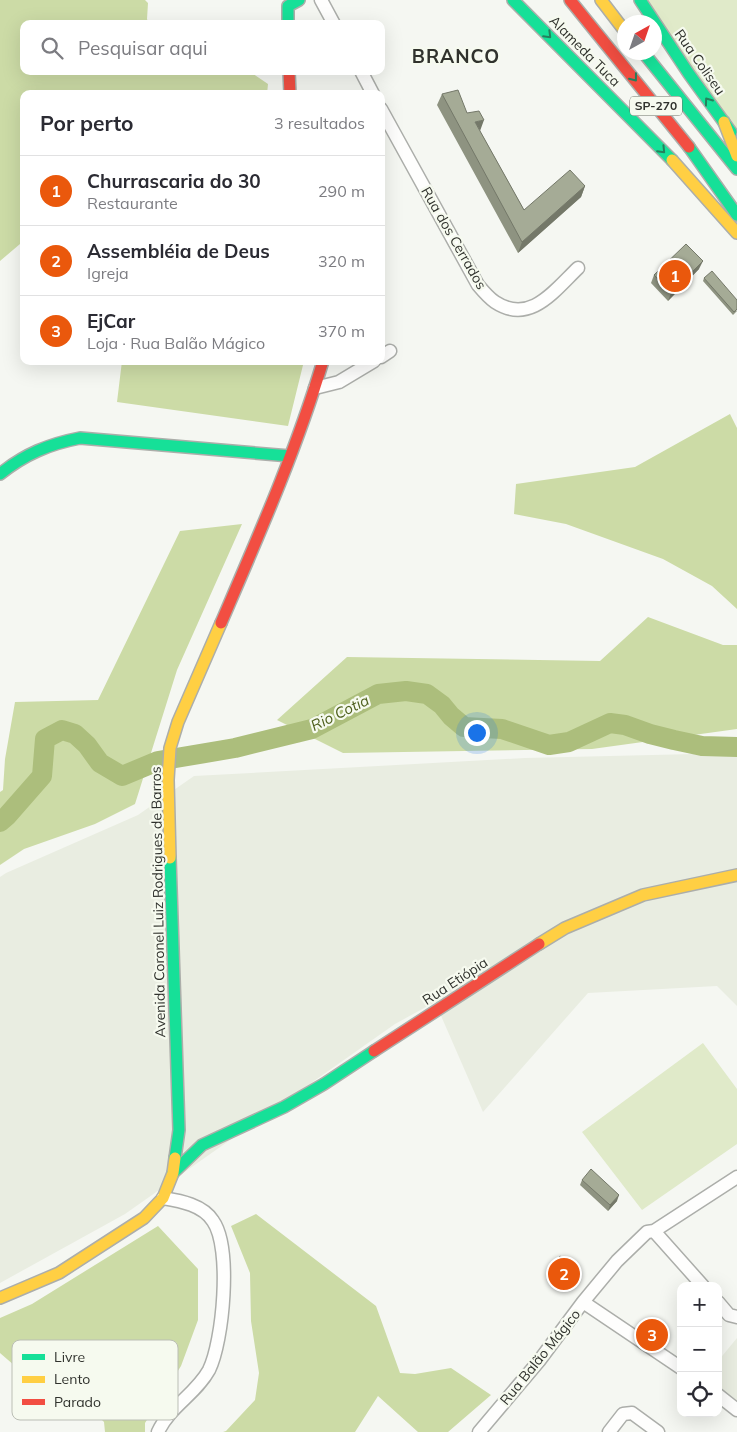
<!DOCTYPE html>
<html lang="pt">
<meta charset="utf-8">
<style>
body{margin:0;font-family:Mulish,sans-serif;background:#f2f2f3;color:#2b2b33}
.controls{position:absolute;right:15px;bottom:15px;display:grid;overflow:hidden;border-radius:10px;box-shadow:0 5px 20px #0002}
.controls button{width:45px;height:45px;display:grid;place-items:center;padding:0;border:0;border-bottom:1px solid #e1e1e2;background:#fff;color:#2b2b33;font:25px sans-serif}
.compass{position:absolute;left:617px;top:15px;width:45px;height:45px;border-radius:50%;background:#fff;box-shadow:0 5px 20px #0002;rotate:40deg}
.you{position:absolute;left:476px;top:732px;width:18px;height:18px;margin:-12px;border:4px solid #fff;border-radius:50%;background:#1a73e8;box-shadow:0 0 0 8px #1a73e833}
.badge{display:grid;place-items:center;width:32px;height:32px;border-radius:50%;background:#ea580c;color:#fff;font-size:16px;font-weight:700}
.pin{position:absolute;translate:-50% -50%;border:2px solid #fff;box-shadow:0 1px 5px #0006}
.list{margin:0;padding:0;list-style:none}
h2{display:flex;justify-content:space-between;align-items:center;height:65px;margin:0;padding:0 20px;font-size:21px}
h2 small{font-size:16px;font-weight:400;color:#7c7c81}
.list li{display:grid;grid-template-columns:32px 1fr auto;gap:15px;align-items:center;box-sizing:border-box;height:70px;padding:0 20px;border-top:1px solid #e1e1e2}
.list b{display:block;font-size:19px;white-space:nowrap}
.list p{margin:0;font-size:16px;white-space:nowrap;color:#7c7c81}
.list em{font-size:16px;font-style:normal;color:#7c7c81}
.icon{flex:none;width:28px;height:28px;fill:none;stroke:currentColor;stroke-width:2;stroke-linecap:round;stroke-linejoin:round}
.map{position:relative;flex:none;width:737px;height:1432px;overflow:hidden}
.search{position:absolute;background:#fff;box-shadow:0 5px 20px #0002;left:20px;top:20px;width:365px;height:55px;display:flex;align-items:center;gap:12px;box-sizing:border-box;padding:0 18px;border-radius:10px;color:#7c7c81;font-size:19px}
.panel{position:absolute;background:#fff;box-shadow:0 5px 20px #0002;left:20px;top:90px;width:365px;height:275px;border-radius:10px}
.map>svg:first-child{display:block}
.built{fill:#e9ede1}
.green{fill:#e0eac9}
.forest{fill:#ccdba6}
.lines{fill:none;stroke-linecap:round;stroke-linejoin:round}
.river{stroke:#acbe7c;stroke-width:20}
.street-casing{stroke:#acaeaa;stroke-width:15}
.fast-casing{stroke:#acaeaa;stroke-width:14}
.slow-casing{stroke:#acaeaa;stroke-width:14}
.jam-casing{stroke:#acaeaa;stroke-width:14}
.street{stroke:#fefefd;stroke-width:12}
.fast{stroke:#16e098;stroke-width:11}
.slow{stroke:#ffcf43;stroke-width:11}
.jam{stroke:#f24e42;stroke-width:11}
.wall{fill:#8e9381}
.shaded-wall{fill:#747869}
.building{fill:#a5ab96;stroke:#747869}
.oneway{stroke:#24805d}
.labels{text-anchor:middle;stroke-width:4.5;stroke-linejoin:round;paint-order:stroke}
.shield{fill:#f6faef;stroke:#6b6e67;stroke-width:1}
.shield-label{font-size:12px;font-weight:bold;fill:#30322d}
.street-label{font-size:14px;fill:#30322d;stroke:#f6faef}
.water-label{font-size:15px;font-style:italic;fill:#4f601e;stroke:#f6faef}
.district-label{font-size:19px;font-weight:bold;letter-spacing:1px;fill:#30322d;stroke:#f6faef}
.key{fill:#f6faef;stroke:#bbbeb5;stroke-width:1}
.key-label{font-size:14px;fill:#30322d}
</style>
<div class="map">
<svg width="737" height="1432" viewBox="0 0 737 1432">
<rect width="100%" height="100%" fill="#f5f7f2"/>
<path class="built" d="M737,753V1006L717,986L588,993L483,1112L435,1002L395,1024L125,1214L0,1283V877L6,873L138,815L194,776L525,758Z
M737,1338V1405L718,1391V1361Z"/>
<path class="green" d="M645,0H737V134Z
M703,1043L737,1089V1144L642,1210L582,1132Z"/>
<path class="forest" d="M0,0H145L148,3L147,19L149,24H24V71H249L268,84L267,94H24V250L20,244L0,261Z
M122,361H304L288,426L117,402Z
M730,414L737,428V609L712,586L663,559L566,524L514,514L516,484L635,467Z
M242,524L177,670L135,804L95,824L24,849L0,865V792L3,790L5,759L15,702L98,700L180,531Z
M648,617L723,645H737V729L592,749L343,753L277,720L347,657L600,661Z
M256,1214L376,1306L400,1373L415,1374L451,1368L491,1395L448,1432H418L378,1396L355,1432H223L226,1431L255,1400L259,1373L251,1321L250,1273L231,1226Z
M158,1226L198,1269V1320L181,1366L145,1423V1432H105L104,1422L78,1396L15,1366L0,1353V1318L32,1304Z"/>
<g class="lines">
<path class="river" d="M0,822L7,816L42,776L45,739L62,730L75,734L87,745L100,763L122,776L158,761L235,748L312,729L378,694L406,691L427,694L442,705L451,716L464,727L502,729L549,745L569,742L610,723L625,725L650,734L674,740L702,746L737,747"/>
<g class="street-casing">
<path id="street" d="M321,0L334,24
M361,71L373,94
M381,109L478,285C483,291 489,298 495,302C530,325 554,291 578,268
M381,357L390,351
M315,388L339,382L374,361
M654,1231L703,1286
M583,1302L681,1368
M718,1302L729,1315L737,1317
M718,1395L737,1410
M158,1432C169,1407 196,1394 209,1370C223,1342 232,1248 213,1221C203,1205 181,1201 163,1198
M479,1432L539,1361L583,1302L617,1261L647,1232L654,1231L737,1177
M609,1432L623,1414L632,1413L658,1432"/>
</g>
<g class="fast-casing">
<path id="fast" d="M513,0L672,160
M640,0L689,74L731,132
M288,24V6L299,0
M643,52L737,169
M689,147L737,215
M0,474C25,454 49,444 80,438L290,456
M170,858L179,1130L175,1158
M173,1173L202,1145L284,1107L324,1084L374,1051"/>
</g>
<g class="slow-casing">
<path id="slow" d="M601,0L624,30
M724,122L737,156
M672,160L737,233
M170,858L168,780L170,748L178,722L221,623
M539,944L565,928L643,895L737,875
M0,1298L59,1273L144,1218L163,1198L173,1173L175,1158"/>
</g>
<g class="jam-casing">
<path id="jam" d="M570,0L689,147
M289,71L290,94
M221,623C258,537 296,451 323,361
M374,1051L539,944"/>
</g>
<use href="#street" class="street"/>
<use href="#fast" class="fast"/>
<use href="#slow" class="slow"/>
<use href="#jam" class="jam"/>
</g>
<path class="wall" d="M442,94L467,113L480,131L524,210L585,186L581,197L518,253L437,105Z
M699,269L668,301L651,283L654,275Z
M704,278L737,311L733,315L703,281Z
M582,1180L617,1201L608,1211L580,1185Z
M552,1264L578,1278L572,1286L550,1269Z"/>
<path class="shaded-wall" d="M484,120L480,131L475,122Z
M585,186L581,197L518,253L522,242Z
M703,261L699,269L668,301L671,293Z
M619,1195L617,1201L608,1211L610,1205Z
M580,1272L578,1278L572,1286L574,1280Z"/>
<path class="building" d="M458,90L467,113L479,111L484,120L475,122L524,210L570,170L585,186L522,242L442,94Z
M686,244L703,261L671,293L654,275Z
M712,271L737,300V309L734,312L704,278Z
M591,1169L619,1195L610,1205L582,1180Z
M560,1256L580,1272L574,1280L552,1264Z"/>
<defs><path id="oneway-chevron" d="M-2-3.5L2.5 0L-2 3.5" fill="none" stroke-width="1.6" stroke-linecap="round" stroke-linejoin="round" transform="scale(1.25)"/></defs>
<g class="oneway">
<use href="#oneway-chevron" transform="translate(548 35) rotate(45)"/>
<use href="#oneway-chevron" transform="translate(634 78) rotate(52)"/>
<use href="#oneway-chevron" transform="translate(708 101) rotate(-126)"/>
<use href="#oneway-chevron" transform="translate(662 150) rotate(46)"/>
</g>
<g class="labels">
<rect class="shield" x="630" y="96.5" width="52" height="19" rx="4"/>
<g class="shield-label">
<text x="656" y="110">SP-270</text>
</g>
<g class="street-label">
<text transform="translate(585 51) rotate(45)" y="5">Alameda Tuca</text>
<text transform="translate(700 62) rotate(55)" y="5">Rua Coliseu</text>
<text transform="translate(454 238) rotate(60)" y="5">Rua dos Cerrados</text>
<text transform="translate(158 902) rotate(-91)" y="5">Avenida Coronel Luiz Rodrigues de Barros</text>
<text transform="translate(455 981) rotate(-33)" y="5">Rua Etiópia</text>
<text transform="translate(540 1357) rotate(-51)" y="5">Rua Balão Mágico</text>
</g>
<g class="water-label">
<text transform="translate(340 713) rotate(-26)" y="5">Rio Cotia</text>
</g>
<g class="district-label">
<text x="456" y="63">BRANCO</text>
</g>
</g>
<rect x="12" y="1340" width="166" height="80" rx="8" class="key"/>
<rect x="22" y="1354" width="23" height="6" fill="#16e098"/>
<rect x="22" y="1376" width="23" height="7" fill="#ffcf43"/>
<rect x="22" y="1399" width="23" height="6" fill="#f24e42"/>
<g class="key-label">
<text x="54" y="1362">Livre</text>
<text x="54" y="1384">Lento</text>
<text x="54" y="1407">Parado</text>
</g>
</svg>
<div class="controls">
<button>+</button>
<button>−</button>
<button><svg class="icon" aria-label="locate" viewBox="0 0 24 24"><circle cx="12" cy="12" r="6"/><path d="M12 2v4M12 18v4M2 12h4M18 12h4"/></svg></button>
</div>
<svg class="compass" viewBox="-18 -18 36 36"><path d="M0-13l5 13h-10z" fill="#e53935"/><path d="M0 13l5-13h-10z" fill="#7c7c81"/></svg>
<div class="you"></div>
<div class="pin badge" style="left:675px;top:276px">1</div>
<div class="pin badge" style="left:564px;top:1274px">2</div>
<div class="pin badge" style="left:652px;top:1335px">3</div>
<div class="search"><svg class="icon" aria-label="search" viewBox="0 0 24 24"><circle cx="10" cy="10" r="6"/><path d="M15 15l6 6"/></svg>Pesquisar aqui</div>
<section class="panel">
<h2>Por perto<small>3 resultados</small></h2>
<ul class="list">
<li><span class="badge">1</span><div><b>Churrascaria do 30</b><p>Restaurante</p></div><em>290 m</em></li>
<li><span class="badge">2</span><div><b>Assembléia de Deus</b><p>Igreja</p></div><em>320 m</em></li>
<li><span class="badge">3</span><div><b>EjCar</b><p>Loja · Rua Balão Mágico</p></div><em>370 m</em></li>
</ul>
</section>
</div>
